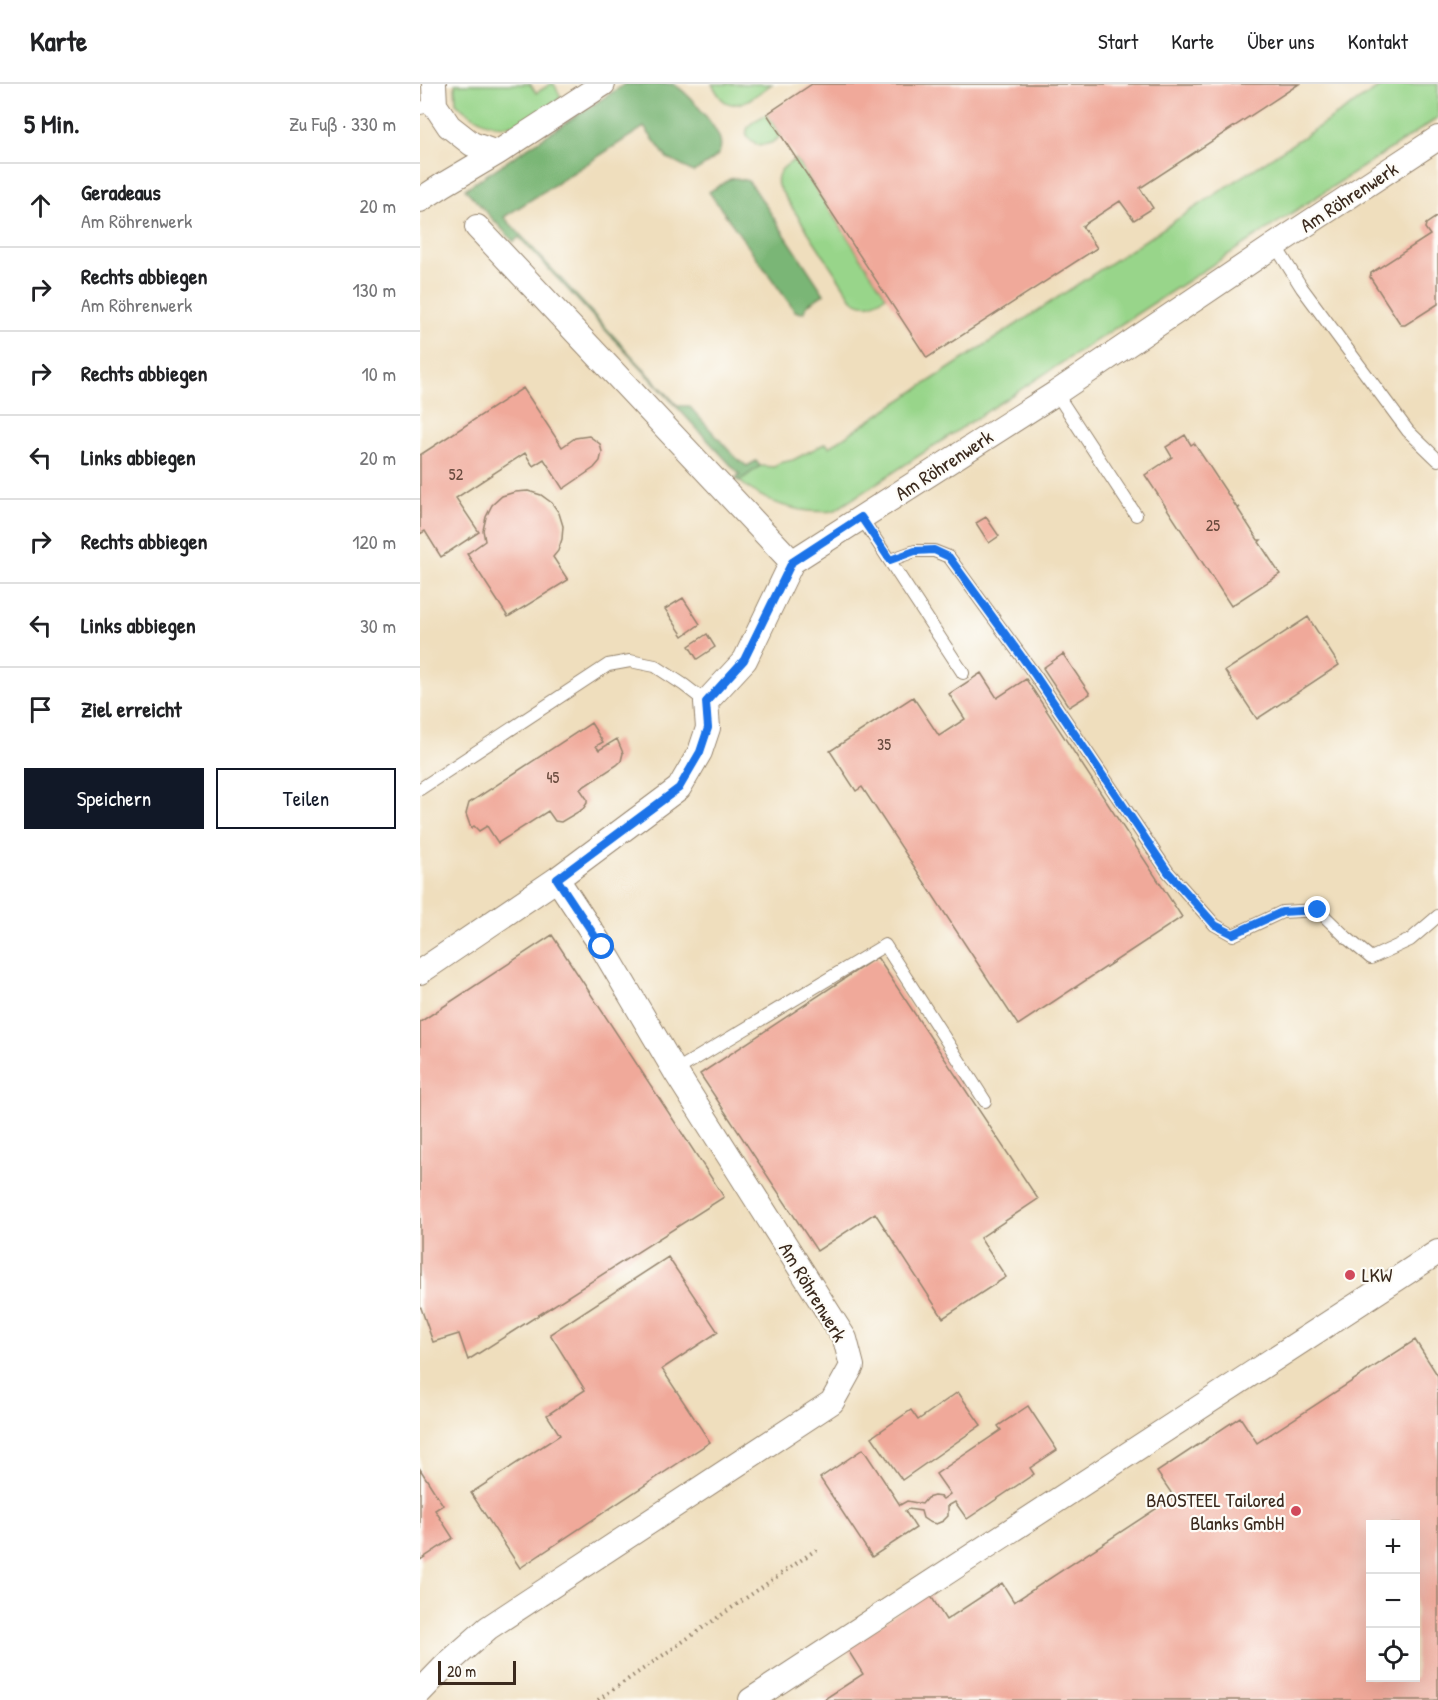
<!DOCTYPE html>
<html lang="de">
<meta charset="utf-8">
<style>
body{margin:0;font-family:"Patrick Hand",sans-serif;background:#f6f6f6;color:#202124}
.controls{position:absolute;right:18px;bottom:18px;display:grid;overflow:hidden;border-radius:0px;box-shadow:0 6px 24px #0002}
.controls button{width:54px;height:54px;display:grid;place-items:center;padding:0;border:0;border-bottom:2px solid #e0e0e0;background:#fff;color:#202124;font:30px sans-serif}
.scale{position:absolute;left:18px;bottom:15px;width:78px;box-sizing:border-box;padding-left:6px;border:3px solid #3b2a1e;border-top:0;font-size:16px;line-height:21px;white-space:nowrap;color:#3b2a1e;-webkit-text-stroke:4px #fdfcf7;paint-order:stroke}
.stop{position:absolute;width:18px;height:18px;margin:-14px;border:4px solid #1a73e8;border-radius:50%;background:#fff}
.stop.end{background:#1a73e8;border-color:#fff;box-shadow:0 2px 6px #0008}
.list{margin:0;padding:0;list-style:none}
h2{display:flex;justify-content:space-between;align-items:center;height:78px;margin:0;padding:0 24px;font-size:26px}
h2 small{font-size:20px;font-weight:400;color:#757577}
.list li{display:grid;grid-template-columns:39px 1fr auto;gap:18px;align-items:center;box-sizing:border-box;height:84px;padding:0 24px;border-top:2px solid #e0e0e0}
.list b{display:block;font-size:22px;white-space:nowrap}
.list p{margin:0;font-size:20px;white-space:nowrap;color:#757577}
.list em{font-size:20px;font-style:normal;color:#757577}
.actions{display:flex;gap:12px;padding:18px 24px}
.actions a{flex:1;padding:14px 0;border:2px solid #111827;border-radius:0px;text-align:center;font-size:21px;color:#111827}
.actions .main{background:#111827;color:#fff}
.icon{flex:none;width:33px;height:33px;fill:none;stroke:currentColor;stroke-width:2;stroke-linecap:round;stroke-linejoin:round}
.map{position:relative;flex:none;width:1018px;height:1616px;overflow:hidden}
header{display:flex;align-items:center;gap:36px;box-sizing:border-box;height:84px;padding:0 30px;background:#fff;border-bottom:2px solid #e0e0e0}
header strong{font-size:28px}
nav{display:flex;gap:33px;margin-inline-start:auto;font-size:21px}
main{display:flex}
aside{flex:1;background:#fff}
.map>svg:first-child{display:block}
.green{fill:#98d58a;stroke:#6a8054;stroke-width:1.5}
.forest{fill:#7ab676;stroke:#5a704a;stroke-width:1.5}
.building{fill:#f0a99a;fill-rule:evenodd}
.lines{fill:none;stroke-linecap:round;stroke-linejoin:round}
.service-casing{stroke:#95846e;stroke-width:14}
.minor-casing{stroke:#95846e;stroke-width:26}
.path{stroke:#95846e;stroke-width:4;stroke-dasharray:1.5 4.5;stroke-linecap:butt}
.service{stroke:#fff;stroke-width:12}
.minor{stroke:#fff;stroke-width:24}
.route{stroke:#1a73e8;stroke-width:8}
.poi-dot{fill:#d1495b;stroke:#fdfcf7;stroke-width:2}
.labels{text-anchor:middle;stroke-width:4.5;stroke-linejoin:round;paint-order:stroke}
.number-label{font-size:16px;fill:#684a3d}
.street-label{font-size:20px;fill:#3b2a1e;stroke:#fdfcf7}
.poi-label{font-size:20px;fill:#3b2a1e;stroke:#fdfcf7;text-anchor:start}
</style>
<header>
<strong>Karte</strong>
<nav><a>Start</a><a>Karte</a><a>Über uns</a><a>Kontakt</a></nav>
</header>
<main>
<aside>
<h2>5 Min.<small>Zu Fuß · 330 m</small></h2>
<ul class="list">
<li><svg class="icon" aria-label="ahead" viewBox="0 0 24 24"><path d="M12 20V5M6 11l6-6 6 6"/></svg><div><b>Geradeaus</b><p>Am Röhrenwerk</p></div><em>20 m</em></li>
<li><svg class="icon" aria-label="right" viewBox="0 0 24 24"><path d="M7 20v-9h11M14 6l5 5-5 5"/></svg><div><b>Rechts abbiegen</b><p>Am Röhrenwerk</p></div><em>130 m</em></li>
<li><svg class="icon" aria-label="right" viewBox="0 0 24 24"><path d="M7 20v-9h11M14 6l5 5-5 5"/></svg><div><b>Rechts abbiegen</b></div><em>10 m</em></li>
<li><svg class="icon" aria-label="left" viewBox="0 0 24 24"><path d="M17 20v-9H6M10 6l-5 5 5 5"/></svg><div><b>Links abbiegen</b></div><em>20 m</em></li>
<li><svg class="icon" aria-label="right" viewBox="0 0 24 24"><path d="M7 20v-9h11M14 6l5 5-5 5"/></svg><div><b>Rechts abbiegen</b></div><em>120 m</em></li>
<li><svg class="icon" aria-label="left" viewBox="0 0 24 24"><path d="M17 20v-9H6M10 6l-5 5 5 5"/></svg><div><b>Links abbiegen</b></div><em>30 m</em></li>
<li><svg class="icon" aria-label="arrive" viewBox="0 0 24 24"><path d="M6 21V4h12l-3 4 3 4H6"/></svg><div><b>Ziel erreicht</b></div></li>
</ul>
<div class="actions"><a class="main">Speichern</a><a>Teilen</a></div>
</aside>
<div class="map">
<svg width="1018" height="1616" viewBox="0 0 1018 1616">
<rect width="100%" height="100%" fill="#fdfcf7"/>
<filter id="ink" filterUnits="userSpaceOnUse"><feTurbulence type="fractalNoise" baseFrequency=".0167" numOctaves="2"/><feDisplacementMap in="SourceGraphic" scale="12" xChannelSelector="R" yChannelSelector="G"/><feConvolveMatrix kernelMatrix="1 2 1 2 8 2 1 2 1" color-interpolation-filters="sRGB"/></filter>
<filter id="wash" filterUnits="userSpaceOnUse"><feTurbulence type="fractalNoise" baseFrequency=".008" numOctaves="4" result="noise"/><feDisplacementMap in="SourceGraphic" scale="24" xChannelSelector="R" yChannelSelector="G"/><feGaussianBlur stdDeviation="1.35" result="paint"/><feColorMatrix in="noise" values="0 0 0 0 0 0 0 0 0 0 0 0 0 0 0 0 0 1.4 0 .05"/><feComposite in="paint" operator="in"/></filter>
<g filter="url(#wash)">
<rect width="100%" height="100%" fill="#efdebd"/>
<path class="green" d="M35,0H110L116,9L131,0H134L141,13C135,19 128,23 121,27C88,50 66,45 36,19Z
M292,0H352C340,8 318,29 303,16C298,12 295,5 292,0Z
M964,0H1018V34L414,427C379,430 346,419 319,397L340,382L354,383L359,379L373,376L406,359L409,363Z
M347,30L361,52L351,59L339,62L327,53C324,40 337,36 347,30Z
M376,75L466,212C454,220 445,225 432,215L358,102C355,87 365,82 376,75Z"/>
<path class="forest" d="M205,0C215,0 244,0 252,0C265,4 296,42 300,56C301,59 301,65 299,69C294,77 281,83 273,88L247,74L224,43L84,133L258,322H269L314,372L327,382L336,377L340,382L319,397L316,395L320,391L99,153L94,158L45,105Z
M316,94L328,97L334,104L404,210L387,221L384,228L381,229L375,227L289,108L310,95Z"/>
<g id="blocks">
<path class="building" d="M392,0H879L720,104L733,124L714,136L700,117L662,142L677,164L507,274L347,30Z
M1018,132V220L985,241H981L950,193L951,189L1010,151L1005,144L1006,140Z
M103,304L142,363L155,354L169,352L180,360L182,368L180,377L174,384L143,405L124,375L113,382L105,369L36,414L59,448L21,473L5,447L0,450V371Z
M765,351L771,361L774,359L817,424L820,423L818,425L838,456H841L839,458L860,490L811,522L725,391L752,373L746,363Z
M108,407L121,411L132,419L139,429L143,442L142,455L138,467L133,473L148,496L88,533L47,470L65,457L63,446L66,433L72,421L82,412L95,408Z
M566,433L579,452L569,459L556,439Z
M263,514L280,540L263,552L245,525Z
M888,533L919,581L837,635L805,587Z
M287,550L295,563L277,575L269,562Z
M643,570L670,610L649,623L623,584Z
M561,589L577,614L606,595L762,833L598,941L442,703L436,707L410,667L493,613L519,652L545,635L529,610Z
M171,639L183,658L176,662L179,666L197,655L203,669L201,677L197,681L160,705L167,715V719L163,725L141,738L135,737L128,727L78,759L67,742L59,747L54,742L51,744L46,730L49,719Z
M132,851L304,1113L48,1276L39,1250L13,1258L0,1221V938Z
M457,873L618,1115L560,1154L586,1193L523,1234L455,1129L397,1167L280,990Z
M248,1173L298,1248L242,1285L290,1358L100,1484L51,1409L140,1351L127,1331L165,1306L130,1250Z
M995,1256L1018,1292V1616H403L443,1590L426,1563L509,1509L526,1536L582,1499L594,1518L754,1413L737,1388L820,1333L837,1359ZM950,1440H996V1594H950Z
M538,1308L561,1341L482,1396L452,1353L491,1326L498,1336Z
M608,1322L637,1366L610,1384L614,1390L547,1435L535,1418L528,1422V1432L523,1437L516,1440L509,1438L503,1434L501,1427L488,1425L485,1427L496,1444L452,1473L400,1394L443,1365L480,1421L487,1417L502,1420L507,1414L514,1412L521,1413L523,1415L530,1410L516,1390L581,1346L578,1342Z
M0,1385L23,1421L15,1426L33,1454L0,1476Z"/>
</g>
</g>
<g filter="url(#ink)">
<use href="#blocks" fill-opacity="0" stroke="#95846e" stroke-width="1.5"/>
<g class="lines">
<g class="service-casing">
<path id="service" d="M0,24L15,21
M855,161L882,204L988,347L1018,376
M636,309L716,431
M441,433L543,589
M470,476L495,467H514L529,473L615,591L748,788L795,841L813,851L862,828L898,826L927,854L951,874L990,856L1018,832
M0,705L188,581L210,577L235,582L264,601L286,618
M255,987L465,861L565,1017"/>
</g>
<g class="minor-casing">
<path id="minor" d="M14,0L15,21L29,42L52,60L77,69L183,0
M0,116L23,101L77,69
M57,143L372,478
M0,888L137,795L259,704L280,668L288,644L286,618L325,576L372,478L636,309L855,161L1018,54
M0,1608L26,1581L68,1544L412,1318L432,1282L425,1255L255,987L182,863L137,795
M331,1616L1018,1168"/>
</g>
<path class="path" d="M178,1616L400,1463"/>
<use href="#service" class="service"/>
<use href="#minor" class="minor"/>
</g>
</g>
<g class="lines" filter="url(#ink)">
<path class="route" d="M182,863L137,795L259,704L280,668L288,644L286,618L324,576L372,478L441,433L470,476L495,467L514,466L529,473L615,591L748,788L795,841L813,850L862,828L898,826"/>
</g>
<g class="poi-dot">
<circle cx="930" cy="1191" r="6"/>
<circle cx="876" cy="1427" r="6"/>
</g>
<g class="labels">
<g class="number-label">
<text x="36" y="396">52</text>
<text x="793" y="447">25</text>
<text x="464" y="666">35</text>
<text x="133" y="699">45</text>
</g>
<g class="street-label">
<text transform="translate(929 113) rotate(-33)" y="7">Am Röhrenwerk</text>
<text transform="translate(524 381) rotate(-33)" y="7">Am Röhrenwerk</text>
<text transform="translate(393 1208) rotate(59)" y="7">Am Röhrenwerk</text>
</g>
<g class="poi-label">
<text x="942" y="1198">LKW</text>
<text x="864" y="1423" text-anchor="end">BAOSTEEL Tailored<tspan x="864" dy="23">Blanks GmbH</tspan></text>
</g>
</g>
</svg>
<div class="controls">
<button>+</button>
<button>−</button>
<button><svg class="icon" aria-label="locate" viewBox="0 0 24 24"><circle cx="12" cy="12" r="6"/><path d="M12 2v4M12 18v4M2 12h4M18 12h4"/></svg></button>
</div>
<div class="scale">20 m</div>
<div class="stop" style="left:182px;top:863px"></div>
<div class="stop end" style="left:898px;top:826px"></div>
</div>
</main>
